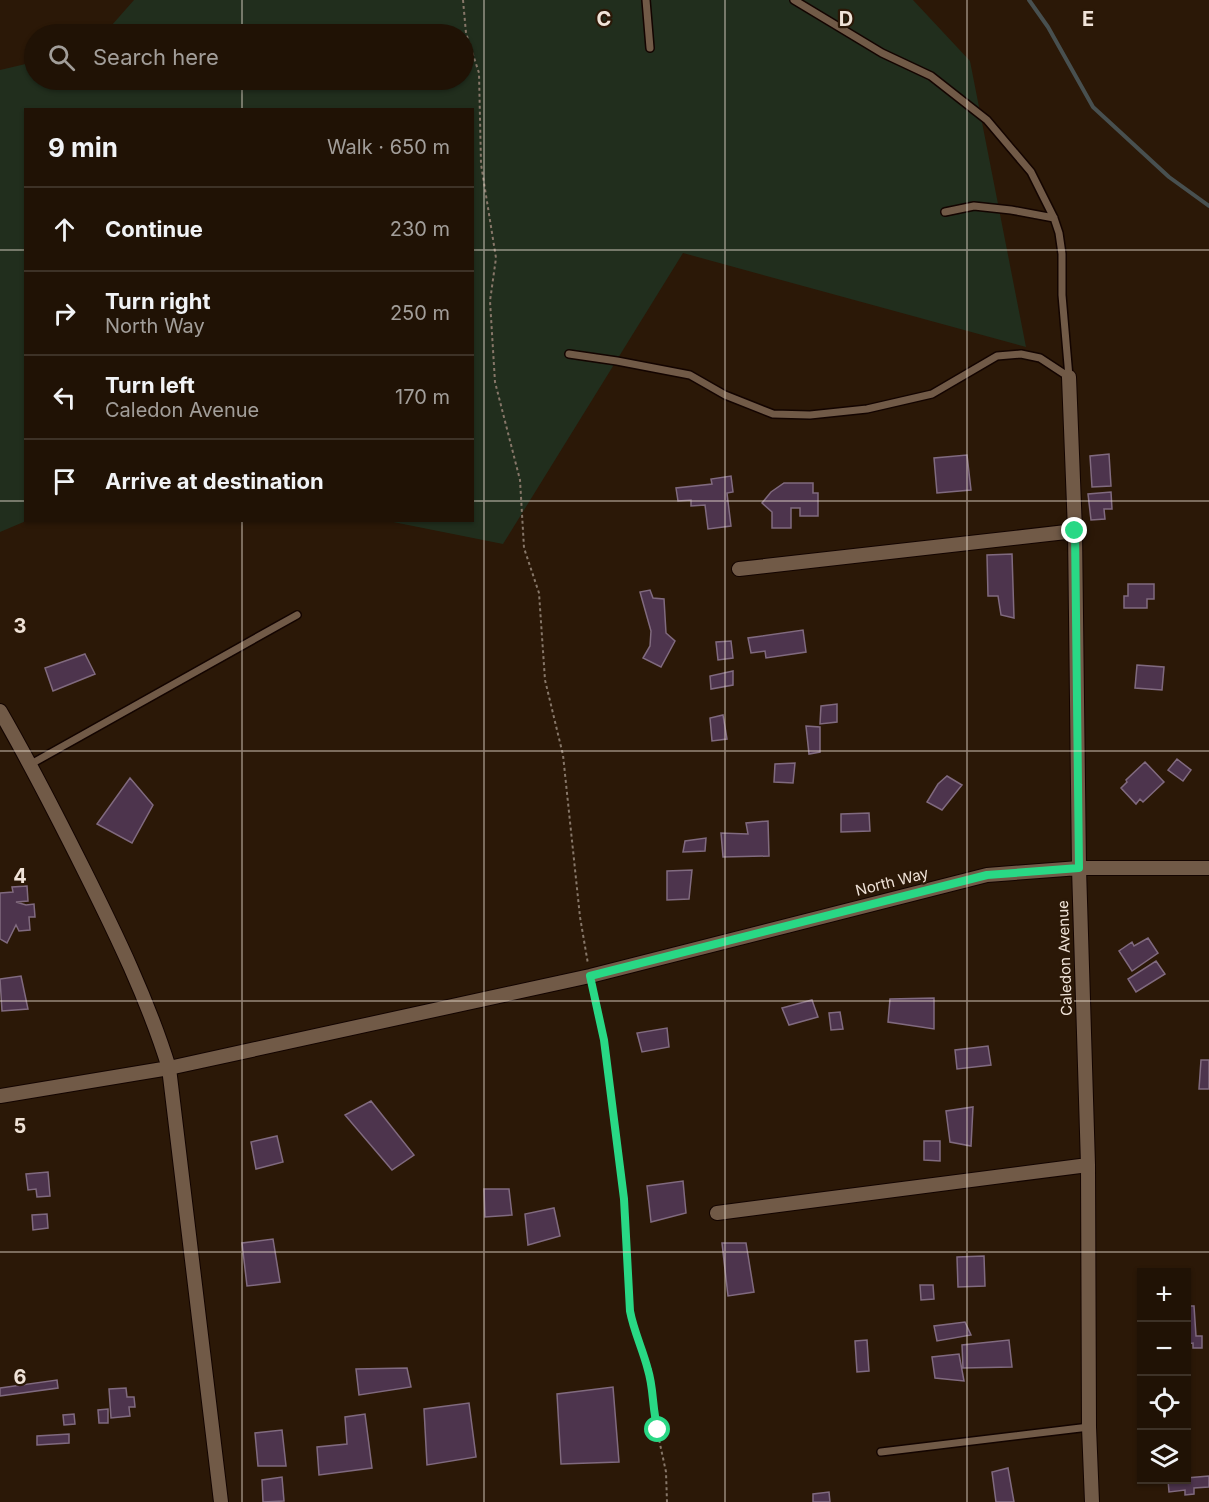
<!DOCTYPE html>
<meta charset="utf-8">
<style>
body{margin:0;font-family:Inter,sans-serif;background:#281b0f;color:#f1f3f6}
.controls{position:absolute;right:18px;bottom:18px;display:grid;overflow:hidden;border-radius:0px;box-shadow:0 2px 4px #0004}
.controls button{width:54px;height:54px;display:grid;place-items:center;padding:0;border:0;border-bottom:2px solid #3d3227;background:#201205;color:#f1f3f6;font:30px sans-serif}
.stop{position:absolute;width:18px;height:18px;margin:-14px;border:4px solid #29d885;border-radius:50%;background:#fff}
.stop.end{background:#29d885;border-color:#fff;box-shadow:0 2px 6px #0008}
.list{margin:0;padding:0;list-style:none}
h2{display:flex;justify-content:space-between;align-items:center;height:78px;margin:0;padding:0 24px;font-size:26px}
h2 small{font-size:20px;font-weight:400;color:#a29e9a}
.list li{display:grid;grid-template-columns:39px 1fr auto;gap:18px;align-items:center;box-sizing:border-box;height:84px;padding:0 24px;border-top:2px solid #3d3227}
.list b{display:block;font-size:22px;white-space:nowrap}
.list p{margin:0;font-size:20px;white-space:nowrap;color:#a29e9a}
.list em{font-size:20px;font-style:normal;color:#a29e9a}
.icon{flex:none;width:33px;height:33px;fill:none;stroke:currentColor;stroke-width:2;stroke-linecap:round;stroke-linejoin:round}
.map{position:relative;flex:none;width:1209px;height:1502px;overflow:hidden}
.search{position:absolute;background:#201205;box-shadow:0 2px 4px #0004;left:24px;top:24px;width:450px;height:66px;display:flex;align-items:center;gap:15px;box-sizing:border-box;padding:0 21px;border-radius:33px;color:#a29e9a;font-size:22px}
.panel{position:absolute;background:#201205;box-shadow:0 2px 4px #0004;left:24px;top:108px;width:450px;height:414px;border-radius:0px}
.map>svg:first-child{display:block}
.green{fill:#212e1d}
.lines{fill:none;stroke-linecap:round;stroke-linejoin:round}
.stream{stroke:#485050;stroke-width:4}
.building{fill:#4d344d;stroke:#806a7f;stroke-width:1.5}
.service-casing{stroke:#130400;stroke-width:10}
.minor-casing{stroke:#130400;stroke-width:16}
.path{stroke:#877769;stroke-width:2;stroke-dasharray:3 3;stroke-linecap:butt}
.service{stroke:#715a47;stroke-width:7}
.minor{stroke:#715a47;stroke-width:14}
.route{stroke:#29d885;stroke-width:8}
.grid{fill:none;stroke:#f0e3d8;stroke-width:1.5;stroke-opacity:0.55}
.labels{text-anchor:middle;stroke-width:4.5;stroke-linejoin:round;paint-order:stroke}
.street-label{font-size:15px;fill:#f0e3d8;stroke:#2b1807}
.grid-label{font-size:20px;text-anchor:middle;font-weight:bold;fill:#f0e3d8;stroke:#2b1807;stroke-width:4.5;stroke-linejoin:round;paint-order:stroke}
</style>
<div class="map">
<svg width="1209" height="1502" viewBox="0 0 1209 1502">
<rect width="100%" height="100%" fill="#2b1807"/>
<path class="green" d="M134,0H913L970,61L1026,347L683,253L503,544L388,521L472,520V110H26V521L0,532V70L34,62V80H464V34H104Z"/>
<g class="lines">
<path class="stream" d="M1029,0L1048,27L1093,107L1169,177L1209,206"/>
</g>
<path class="building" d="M1109,454L1111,486L1092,487L1090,456Z
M967,455L971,490L937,493L934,458Z
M731,476L733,492L727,493L731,526L708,529L705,505L691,506V500L678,501L676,488L712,484L711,479Z
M784,483H813V493H818V516H800V508H791V528H772V512L762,503L771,492Z
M1111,492L1112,509H1104L1105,519L1091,520L1088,494Z
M1012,554L1014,618L1001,615L998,596H988L987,555Z
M1128,584H1154V599H1147V608H1124V596H1128Z
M650,590L653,598L664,599L666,633L675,641L661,667L643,658L650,646L651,631L640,592Z
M803,630L806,652L766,658L765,651L751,653L748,638Z
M731,641L733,658L718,660L716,642Z
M85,654L95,674L53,691L45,668Z
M1137,665L1164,667L1162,690L1135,688Z
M733,671V685L711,689L710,676Z
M837,704V722L820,724L821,706Z
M723,715L727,739L712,741L710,718Z
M806,726L820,727V752L809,754Z
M1177,759L1191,770L1183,781L1168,770Z
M1145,762L1164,782L1143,802L1140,799L1136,804L1121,788L1127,782L1126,780Z
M795,763L793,783L774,782L775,764Z
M947,776L962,785L942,810L927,802L938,784Z
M130,778L153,805L132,843L97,824Z
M869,813L870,831L841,832V814Z
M768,821L769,856L723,857L721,833L748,834L746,823Z
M706,838L705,851L683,852L685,841Z
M692,870L689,899L667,900V871Z
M27,886L28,901L16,902L26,905L34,904L35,917H29L30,930L19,931L16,925L7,943L0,939V893L13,892L12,887Z
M1148,938L1158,953L1132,971L1119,951L1132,942L1134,946Z
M1156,961L1165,974L1136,992L1128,979Z
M21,976L28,1009L2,1011L0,979Z
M934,998V1029L888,1022L890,999Z
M812,1000L818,1017L789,1025L782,1008Z
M840,1012L843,1029L831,1030L829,1013Z
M667,1028L669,1047L642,1052L637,1033Z
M988,1046L991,1065L957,1069L955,1050Z
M1201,1060H1209V1089H1199Z
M371,1101L414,1155L392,1170L345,1115Z
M973,1107L971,1146L950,1142L946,1111Z
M277,1136L283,1162L256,1169L251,1142Z
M924,1141H940V1161L924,1160Z
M48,1172L50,1196L37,1197L36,1189L28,1190L26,1174Z
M683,1181L686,1213L651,1222L647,1186Z
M484,1189H509L512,1215L485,1217Z
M554,1208L560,1236L528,1245L525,1214Z
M47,1214L48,1228L33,1230L32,1215Z
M273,1239L280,1282L247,1286L242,1243Z
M722,1243H746L754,1292L728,1296Z
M984,1256L985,1286L958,1287L957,1257Z
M920,1285H933L934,1299L921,1300Z
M1186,1306H1194L1196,1336H1202V1348H1193V1343L1186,1344Z
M965,1322L971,1335L937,1341L934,1326Z
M867,1340L869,1371L857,1372L855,1341Z
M1009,1340L1012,1367L963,1368L962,1345Z
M959,1354L964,1381L935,1378L932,1357Z
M407,1368L411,1387L359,1395L356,1369Z
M57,1380L58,1388L0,1396V1388Z
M613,1387L619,1462L561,1464L557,1394Z
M126,1388L127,1397H134L135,1407H129L130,1416L111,1418L109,1389Z
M469,1403L476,1457L427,1465L424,1409Z
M108,1409V1423H99L98,1410Z
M74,1414L75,1424L64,1425L63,1415Z
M365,1414L372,1468L319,1475L317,1447L347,1444L345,1417Z
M282,1430L286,1466H258L255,1433Z
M69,1434V1443L37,1445V1436Z
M1008,1468L1014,1502H996L992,1472Z
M1209,1476V1487L1194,1488V1494L1185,1495V1490L1169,1492L1168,1480H1186V1478Z
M282,1477L284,1501L263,1502L262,1480Z
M829,1492L830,1502H813V1494Z"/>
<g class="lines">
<g class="service-casing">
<path id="service" d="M646,0L650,48
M794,0L882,53L931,76L987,120L1031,172L1054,218L1059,233L1062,254V295L1069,377
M945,212L974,206L1011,210L1054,218
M569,354L617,361L690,375L725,395L773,414L810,415L867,409L932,394L997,356L1021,354L1040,358L1069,377
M31,764L297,615
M881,1452L1089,1427"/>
</g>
<g class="minor-casing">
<path id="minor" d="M1069,377L1075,531L1079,868L1088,1165L1089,1427L1092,1502
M739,569L1075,531
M0,711C30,763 57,816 84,870C116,934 148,1000 169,1068L221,1502
M0,1096L169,1068L590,976L987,875L1079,868H1209
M717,1213L1088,1165"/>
</g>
<path class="path" d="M463,0L466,33L479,73L481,164L496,258L490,301L495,382L520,480L524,548L539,593L545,680L563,755L580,917L588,964
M594,990L604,1040L624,1199L630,1312L648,1371L654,1416L666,1472L667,1502"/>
<use href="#service" class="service"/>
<use href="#minor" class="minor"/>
</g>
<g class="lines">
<path class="route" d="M658,1430C652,1410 654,1389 648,1370C643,1350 634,1332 630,1311L624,1199L604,1040L590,976L987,875L1079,868L1075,531"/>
</g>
<path class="grid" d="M242,0V34M484,0V1502M725,0V1502M967,0V1502M242,80V110M0,250H26M472,250H1209M0,501H26M472,501H1209M242,520V1502M0,751H1209M0,1001H1209M0,1252H1209"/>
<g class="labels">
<g class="street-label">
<text transform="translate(892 882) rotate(-14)" y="5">North Way</text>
<text transform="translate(1065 958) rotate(-92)" y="5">Caledon Avenue</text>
</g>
</g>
<g class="grid-label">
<text x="604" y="26">C</text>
<text x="846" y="26">D</text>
<text x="1088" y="26">E</text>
<text x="20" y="633">3</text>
<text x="20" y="883">4</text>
<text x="20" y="1133">5</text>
<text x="20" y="1384">6</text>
</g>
</svg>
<div class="controls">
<button>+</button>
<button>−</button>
<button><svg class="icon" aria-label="locate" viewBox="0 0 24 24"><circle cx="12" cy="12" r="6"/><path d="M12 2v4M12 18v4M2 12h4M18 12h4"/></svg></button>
<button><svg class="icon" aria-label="layers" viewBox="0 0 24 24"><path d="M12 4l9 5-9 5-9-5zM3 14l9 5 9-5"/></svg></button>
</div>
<div class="stop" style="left:658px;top:1430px"></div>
<div class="stop end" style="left:1075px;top:531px"></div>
<div class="search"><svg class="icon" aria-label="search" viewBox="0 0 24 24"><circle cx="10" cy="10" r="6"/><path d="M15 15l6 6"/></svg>Search here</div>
<section class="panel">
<h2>9 min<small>Walk · 650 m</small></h2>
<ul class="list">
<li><svg class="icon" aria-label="ahead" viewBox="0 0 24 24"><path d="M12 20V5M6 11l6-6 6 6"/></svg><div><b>Continue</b></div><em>230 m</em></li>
<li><svg class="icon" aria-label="right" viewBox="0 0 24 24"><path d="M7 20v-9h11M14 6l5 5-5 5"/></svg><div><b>Turn right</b><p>North Way</p></div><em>250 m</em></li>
<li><svg class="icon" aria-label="left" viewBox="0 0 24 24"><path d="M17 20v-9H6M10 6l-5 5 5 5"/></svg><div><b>Turn left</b><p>Caledon Avenue</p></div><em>170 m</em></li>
<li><svg class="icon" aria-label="arrive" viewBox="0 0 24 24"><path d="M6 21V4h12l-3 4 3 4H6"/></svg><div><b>Arrive at destination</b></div></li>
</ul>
</section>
</div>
